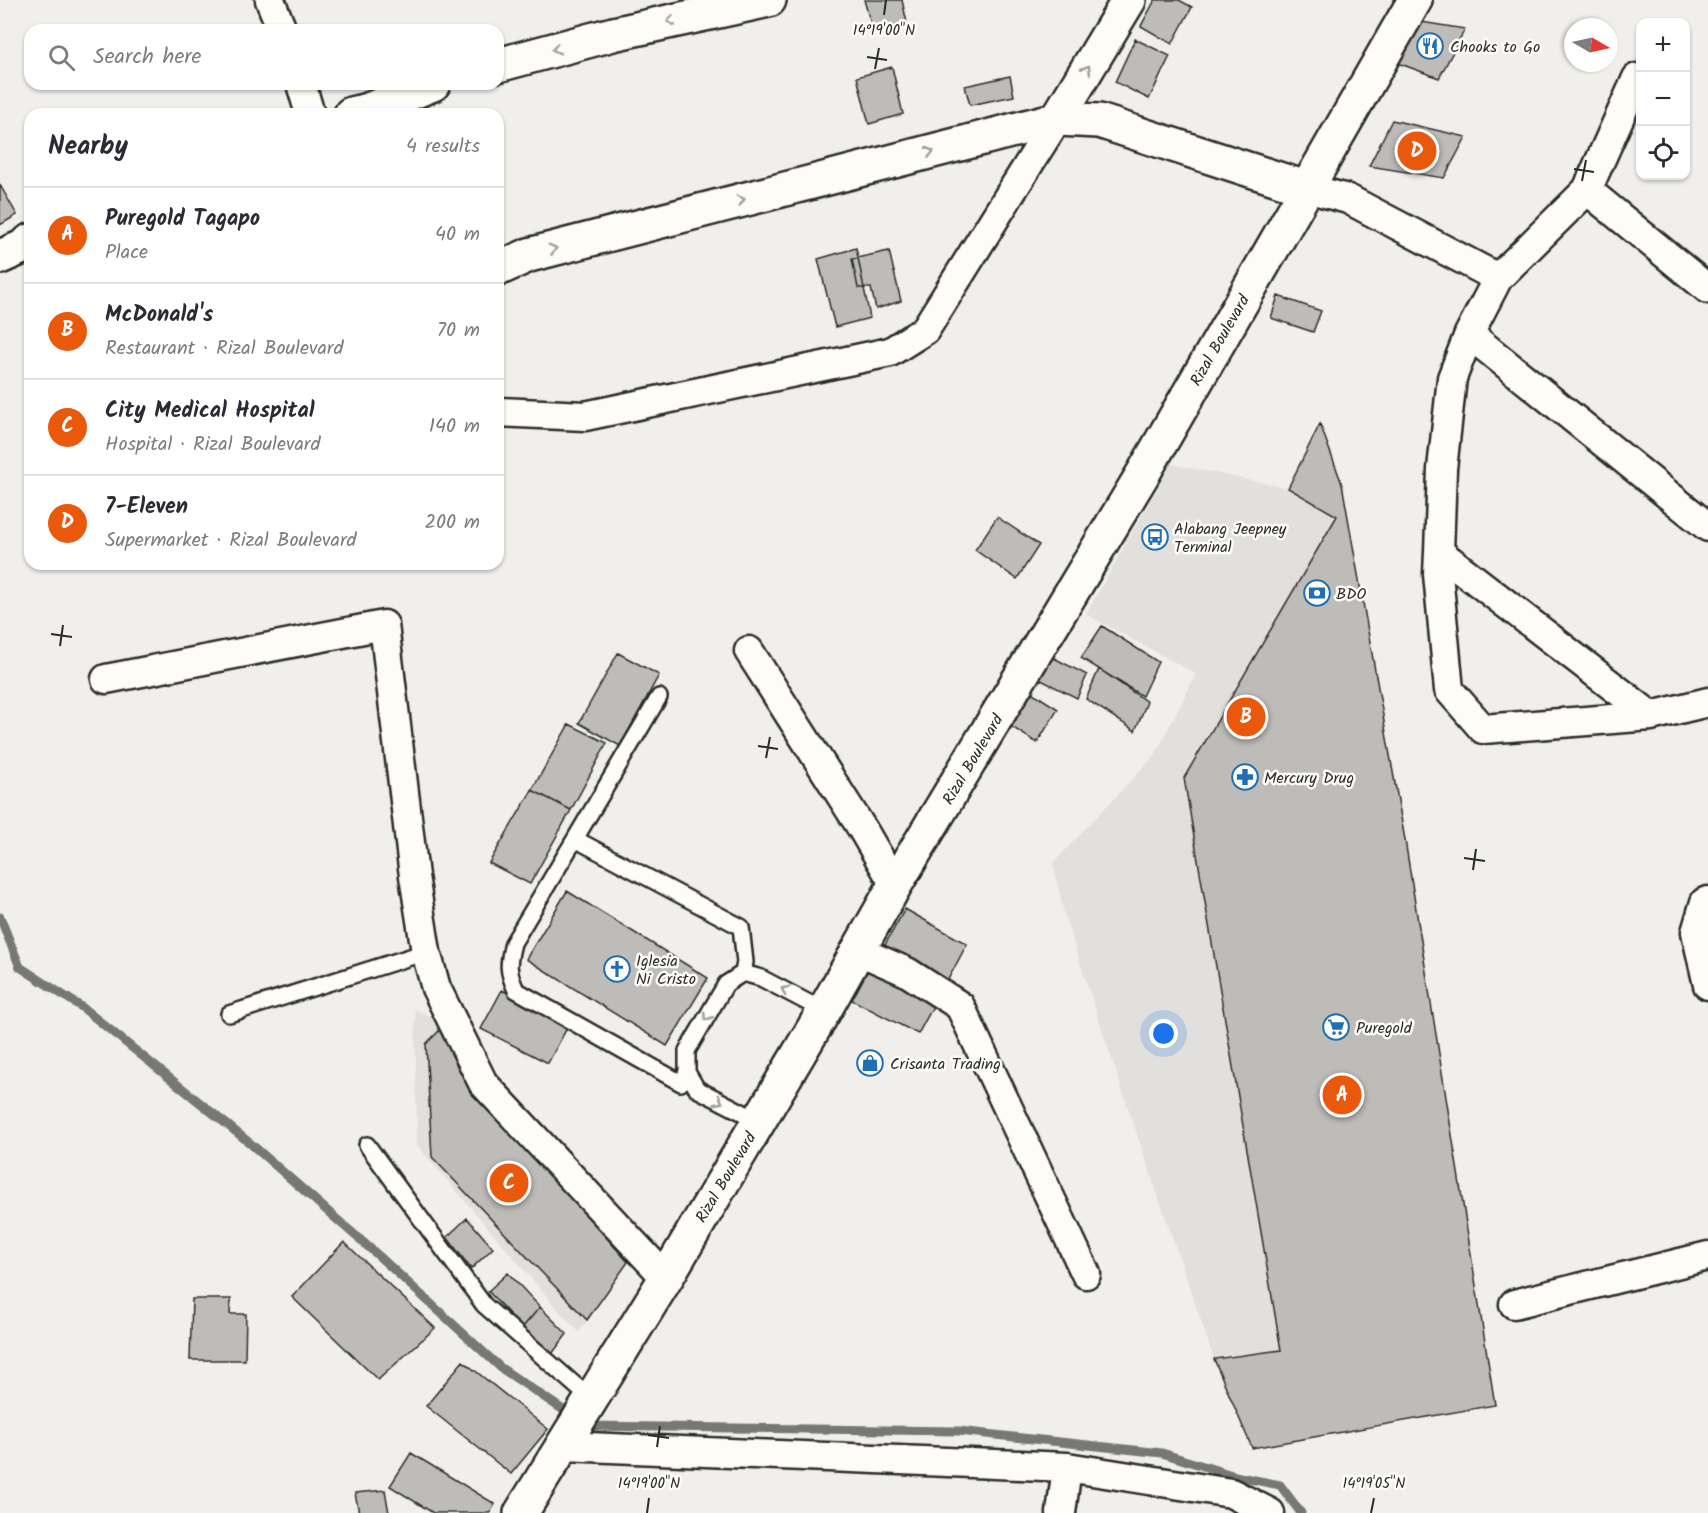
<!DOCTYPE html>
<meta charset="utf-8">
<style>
body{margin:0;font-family:Kalam,sans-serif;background:#f2f2f3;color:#2b2b33}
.controls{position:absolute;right:18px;top:18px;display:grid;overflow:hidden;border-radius:12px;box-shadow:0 2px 4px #0004}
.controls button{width:54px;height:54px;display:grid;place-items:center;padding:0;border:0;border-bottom:2px solid #e1e1e2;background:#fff;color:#2b2b33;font:30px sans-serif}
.compass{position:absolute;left:1564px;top:18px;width:54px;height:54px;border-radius:50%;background:#fff;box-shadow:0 2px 4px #0004;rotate:99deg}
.you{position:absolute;left:1164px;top:1034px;width:21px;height:21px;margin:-15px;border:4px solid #fff;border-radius:50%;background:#1a73e8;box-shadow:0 0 0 9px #1a73e833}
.badge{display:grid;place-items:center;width:39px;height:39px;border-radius:50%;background:#ea580c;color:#fff;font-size:20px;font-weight:700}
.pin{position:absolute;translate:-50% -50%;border:3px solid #fff;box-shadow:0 2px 6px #0006}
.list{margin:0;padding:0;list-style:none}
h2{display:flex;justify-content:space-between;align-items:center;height:78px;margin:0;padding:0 24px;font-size:26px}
h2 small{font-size:20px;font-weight:400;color:#7c7c81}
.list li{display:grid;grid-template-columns:39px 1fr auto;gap:18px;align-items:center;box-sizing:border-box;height:96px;padding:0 24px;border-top:2px solid #e1e1e2}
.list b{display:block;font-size:22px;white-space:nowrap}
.list p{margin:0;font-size:20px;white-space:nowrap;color:#7c7c81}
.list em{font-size:20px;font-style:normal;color:#7c7c81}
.icon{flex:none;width:33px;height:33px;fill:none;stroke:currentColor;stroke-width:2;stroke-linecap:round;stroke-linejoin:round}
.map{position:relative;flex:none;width:1708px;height:1513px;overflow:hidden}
.search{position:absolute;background:#fff;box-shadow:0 2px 4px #0004;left:24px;top:24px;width:480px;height:66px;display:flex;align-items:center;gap:15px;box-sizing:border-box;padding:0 21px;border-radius:18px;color:#7c7c81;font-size:22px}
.panel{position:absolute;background:#fff;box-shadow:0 2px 4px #0004;left:24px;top:108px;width:480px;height:462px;border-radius:18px}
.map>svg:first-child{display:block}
.built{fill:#e1e0dc}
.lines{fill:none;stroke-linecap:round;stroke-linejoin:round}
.stream{stroke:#777775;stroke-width:9}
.building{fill:#bdbcb8;stroke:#2b2b2b;stroke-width:1.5}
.lane-casing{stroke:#2b2b2b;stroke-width:20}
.street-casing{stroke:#2b2b2b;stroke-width:33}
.secondary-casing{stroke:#2b2b2b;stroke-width:38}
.lane{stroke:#fdfcf7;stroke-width:15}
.street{stroke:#fdfcf7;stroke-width:28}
.secondary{stroke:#fdfcf7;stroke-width:33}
.oneway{stroke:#9e9e9b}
.ticks{fill:none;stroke:#2b2b2b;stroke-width:2}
.labels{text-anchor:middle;stroke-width:5;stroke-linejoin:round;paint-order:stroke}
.poi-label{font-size:16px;fill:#2b2b2b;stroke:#fdfcf7;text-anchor:start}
.street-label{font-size:16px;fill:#2b2b2b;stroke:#fdfcf7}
.ticks-label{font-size:15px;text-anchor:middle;fill:#2b2b2b;stroke:#fdfcf7;stroke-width:5;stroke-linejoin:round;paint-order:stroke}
</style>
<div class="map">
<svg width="1708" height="1513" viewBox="0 0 1708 1513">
<rect width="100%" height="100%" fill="#f0efeb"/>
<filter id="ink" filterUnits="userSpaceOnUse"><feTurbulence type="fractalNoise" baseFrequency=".0167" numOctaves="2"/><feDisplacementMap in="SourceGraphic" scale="12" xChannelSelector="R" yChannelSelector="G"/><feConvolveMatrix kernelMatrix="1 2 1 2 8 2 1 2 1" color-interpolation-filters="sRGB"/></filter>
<g filter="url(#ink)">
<path class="built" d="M1320,424L1342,484L1405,840L1495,1405L1252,1448L1214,1359L1126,1102L1064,914L1053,863L1155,755L1196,674L1086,614L1171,464L1288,488Z
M415,1009L435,1019L443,1028L475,1089L628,1262L579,1332L561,1313L417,1145Z"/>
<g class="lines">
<path class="stream" d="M0,917L20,967L83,1008L251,1144L381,1258L501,1368L587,1426L959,1431L1162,1453L1235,1476L1280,1485L1301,1513"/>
</g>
<path class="building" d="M864,0H902L907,23L873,31Z
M1155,0H1179L1192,7L1172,44L1141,26Z
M1415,21L1465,29L1439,78L1395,62Z
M1135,39L1170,56L1149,99L1115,82Z
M892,67L903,114L869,124L857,77Z
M1010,76L1014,96L970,105L965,86Z
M1392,120L1466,137L1444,178L1369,166Z
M0,185L17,215L0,225Z
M856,248L870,318L835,327L818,259Z
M889,251L901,301L876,309L871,288H858L852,259Z
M1278,296L1321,311L1313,332L1271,318Z
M1320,424L1342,484L1405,840L1495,1405L1252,1448L1214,1359L1281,1350L1184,778L1337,516L1288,488Z
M997,517L1039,545L1017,579L975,550Z
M1102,626L1158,662L1142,696L1081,658Z
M618,653L659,675L620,746L579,723Z
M1048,655L1087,675L1077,698L1037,678Z
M1099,669L1147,702L1135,731L1086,699Z
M1025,688L1058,709L1037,743L1004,722Z
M569,724L607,743L571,810L532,790Z
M532,790L571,810L530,884L489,863Z
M567,891L708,978L667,1046L526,959Z
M905,909L967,944L944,987L881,952Z
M870,966L936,1001L918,1034L852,1000Z
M502,990L568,1026L548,1063L481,1029Z
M442,1028L475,1089L628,1262L587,1320L432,1157L426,1044Z
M467,1218L493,1248L471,1269L447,1237Z
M344,1242L435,1328L378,1380L292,1297Z
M508,1273L540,1307L522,1328L488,1291Z
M192,1299H231L230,1314H246L245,1360H190Z
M540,1307L567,1334L552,1354L522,1328Z
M463,1361L548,1429L511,1474L426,1406Z
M411,1453L495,1504L490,1513H433L390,1486Z
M385,1490L389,1513H359L355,1493Z"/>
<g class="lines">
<g class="lane-casing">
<path id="lane" d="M575,839L659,697
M229,1014L426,952
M687,1072L681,1083L516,990C507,971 508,963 513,943L575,839L741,927L745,962L743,973
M759,1121L697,1089L687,1072V1051L726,984L743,973L761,978L824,1011
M367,1145L484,1305L592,1400"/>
</g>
<g class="street-casing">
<path id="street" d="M270,0L282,30
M1637,78L1587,190L1498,278L1469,334L1708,527
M301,84L310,114
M1306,188L1348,199L1498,278
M1587,190L1708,289
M1469,334L1452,378L1442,469L1439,552L1651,716L1708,702
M498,412L585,416L890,352L925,330L1057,119
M1439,552L1438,574L1449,690L1483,729L1651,716
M749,651L863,830L895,885
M106,679L384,625L414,876L426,952L436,988L483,1083L666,1278
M1708,901L1705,902L1696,932L1708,985
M859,951L907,972L960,1006L1086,1274
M1514,1304L1708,1256
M563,1446L1067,1467L1231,1493L1270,1513
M1061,1513L1067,1467"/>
</g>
<g class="secondary-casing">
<path id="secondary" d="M498,65L613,34L769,0
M351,114L368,110L433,84
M1057,119L1129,0
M0,257L25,246L30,241
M498,269L529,255L1057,119L1099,121L1306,188
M521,1513L666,1278L824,1011L895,885L1144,472L1415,0"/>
</g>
<use href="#lane" class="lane"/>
<use href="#street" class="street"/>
<use href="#secondary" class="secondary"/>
</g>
<defs><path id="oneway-chevron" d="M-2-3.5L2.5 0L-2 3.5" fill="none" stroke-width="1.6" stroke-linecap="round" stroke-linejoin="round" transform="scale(1.5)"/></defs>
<g class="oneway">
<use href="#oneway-chevron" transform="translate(671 21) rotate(168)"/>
<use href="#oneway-chevron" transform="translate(556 49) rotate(165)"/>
<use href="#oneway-chevron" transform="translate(1087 69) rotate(-59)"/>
<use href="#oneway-chevron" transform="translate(930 152) rotate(-14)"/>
<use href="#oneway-chevron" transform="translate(741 200) rotate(-14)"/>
<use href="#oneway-chevron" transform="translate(553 249) rotate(-14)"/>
<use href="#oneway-chevron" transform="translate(785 990) rotate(-153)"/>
<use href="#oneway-chevron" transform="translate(707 1017) rotate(121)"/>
<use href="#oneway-chevron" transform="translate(719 1101) rotate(28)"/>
</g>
</g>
<path class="ticks" d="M884,15L886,0M867,57L887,60M875,69L879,48M1574,169L1594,172M1582,181L1586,160M51,634L72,637M60,646L63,625M758,746L778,749M766,758L770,737M1464,858L1485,861M1473,870L1476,849M648,1435L669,1438M657,1447L660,1426M647,1513L649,1498M1371,1513L1374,1498"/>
<defs>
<g id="restaurant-ring" transform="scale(1.35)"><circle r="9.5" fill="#fdfcf7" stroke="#1f6fb2" stroke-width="1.5"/><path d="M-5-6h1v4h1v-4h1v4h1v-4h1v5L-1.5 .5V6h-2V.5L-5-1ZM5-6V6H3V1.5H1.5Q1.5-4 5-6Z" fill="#1f6fb2"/></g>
<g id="bus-ring" transform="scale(1.35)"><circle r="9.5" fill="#fdfcf7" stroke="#1f6fb2" stroke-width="1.5"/><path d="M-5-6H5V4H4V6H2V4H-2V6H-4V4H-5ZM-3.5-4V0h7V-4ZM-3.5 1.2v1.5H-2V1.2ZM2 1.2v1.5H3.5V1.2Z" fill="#1f6fb2"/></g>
<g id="bank-ring" transform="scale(1.35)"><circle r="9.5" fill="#fdfcf7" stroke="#1f6fb2" stroke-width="1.5"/><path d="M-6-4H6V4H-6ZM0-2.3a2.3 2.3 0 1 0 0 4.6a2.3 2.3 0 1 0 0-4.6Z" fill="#1f6fb2"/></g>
<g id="pharmacy-ring" transform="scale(1.35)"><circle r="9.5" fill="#fdfcf7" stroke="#1f6fb2" stroke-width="1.5"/><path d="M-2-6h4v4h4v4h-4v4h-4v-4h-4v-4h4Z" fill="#1f6fb2"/></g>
<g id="church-ring" transform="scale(1.35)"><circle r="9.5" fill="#fdfcf7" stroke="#1f6fb2" stroke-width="1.5"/><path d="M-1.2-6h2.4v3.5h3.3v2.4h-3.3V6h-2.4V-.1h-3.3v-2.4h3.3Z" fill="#1f6fb2"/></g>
<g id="supermarket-ring" transform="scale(1.35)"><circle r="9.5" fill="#fdfcf7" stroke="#1f6fb2" stroke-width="1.5"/><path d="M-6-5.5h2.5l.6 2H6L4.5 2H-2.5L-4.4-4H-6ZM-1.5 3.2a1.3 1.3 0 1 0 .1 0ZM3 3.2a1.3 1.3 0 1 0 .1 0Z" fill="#1f6fb2"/></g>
<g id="shop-ring" transform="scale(1.35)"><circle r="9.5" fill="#fdfcf7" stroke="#1f6fb2" stroke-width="1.5"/><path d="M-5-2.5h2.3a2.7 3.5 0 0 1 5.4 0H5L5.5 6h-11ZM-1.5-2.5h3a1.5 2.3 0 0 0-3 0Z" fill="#1f6fb2"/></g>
</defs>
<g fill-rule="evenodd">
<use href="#restaurant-ring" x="1430" y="46"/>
<use href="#bus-ring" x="1155" y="537"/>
<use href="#bank-ring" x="1317" y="593"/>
<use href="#pharmacy-ring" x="1245" y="777"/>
<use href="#church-ring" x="617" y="969"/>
<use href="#supermarket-ring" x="1336" y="1027"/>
<use href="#shop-ring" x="870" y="1063"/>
</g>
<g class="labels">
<g class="poi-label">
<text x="1450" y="52">Chooks to Go</text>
<text x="1174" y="534">Alabang Jeepney<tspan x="1174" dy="18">Terminal</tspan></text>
<text x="1336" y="599">BDO</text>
<text x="1264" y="783">Mercury Drug</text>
<text x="636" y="966">Iglesia<tspan x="636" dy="18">Ni Cristo</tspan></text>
<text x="1356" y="1033">Puregold</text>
<text x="890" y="1069">Crisanta Trading</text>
</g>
<g class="street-label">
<text transform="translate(1219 340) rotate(-60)" y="6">Rizal Boulevard</text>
<text transform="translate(972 759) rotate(-59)" y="6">Rizal Boulevard</text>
<text transform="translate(725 1177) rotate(-59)" y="6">Rizal Boulevard</text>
</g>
</g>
<g class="ticks-label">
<text x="884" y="35">14°19'00"N</text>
<text x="649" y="1488">14°19'00"N</text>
<text x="1374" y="1488">14°19'05"N</text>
</g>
</svg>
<div class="controls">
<button>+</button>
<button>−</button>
<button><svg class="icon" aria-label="locate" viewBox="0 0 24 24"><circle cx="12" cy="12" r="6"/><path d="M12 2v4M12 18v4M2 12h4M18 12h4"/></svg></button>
</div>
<svg class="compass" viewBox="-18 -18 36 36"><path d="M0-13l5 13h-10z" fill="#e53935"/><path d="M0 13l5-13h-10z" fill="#7c7c81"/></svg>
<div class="you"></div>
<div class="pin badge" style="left:1342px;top:1095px">A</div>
<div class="pin badge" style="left:1246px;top:717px">B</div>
<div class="pin badge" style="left:509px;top:1183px">C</div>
<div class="pin badge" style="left:1417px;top:151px">D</div>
<div class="search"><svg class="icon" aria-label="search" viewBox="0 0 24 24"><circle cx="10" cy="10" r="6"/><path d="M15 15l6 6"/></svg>Search here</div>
<section class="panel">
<h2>Nearby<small>4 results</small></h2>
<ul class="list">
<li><span class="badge">A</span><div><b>Puregold Tagapo</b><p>Place</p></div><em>40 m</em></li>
<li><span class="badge">B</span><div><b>McDonald's</b><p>Restaurant · Rizal Boulevard</p></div><em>70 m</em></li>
<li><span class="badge">C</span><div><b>City Medical Hospital</b><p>Hospital · Rizal Boulevard</p></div><em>140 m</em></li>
<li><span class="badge">D</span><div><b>7-Eleven</b><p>Supermarket · Rizal Boulevard</p></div><em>200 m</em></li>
</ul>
</section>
</div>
